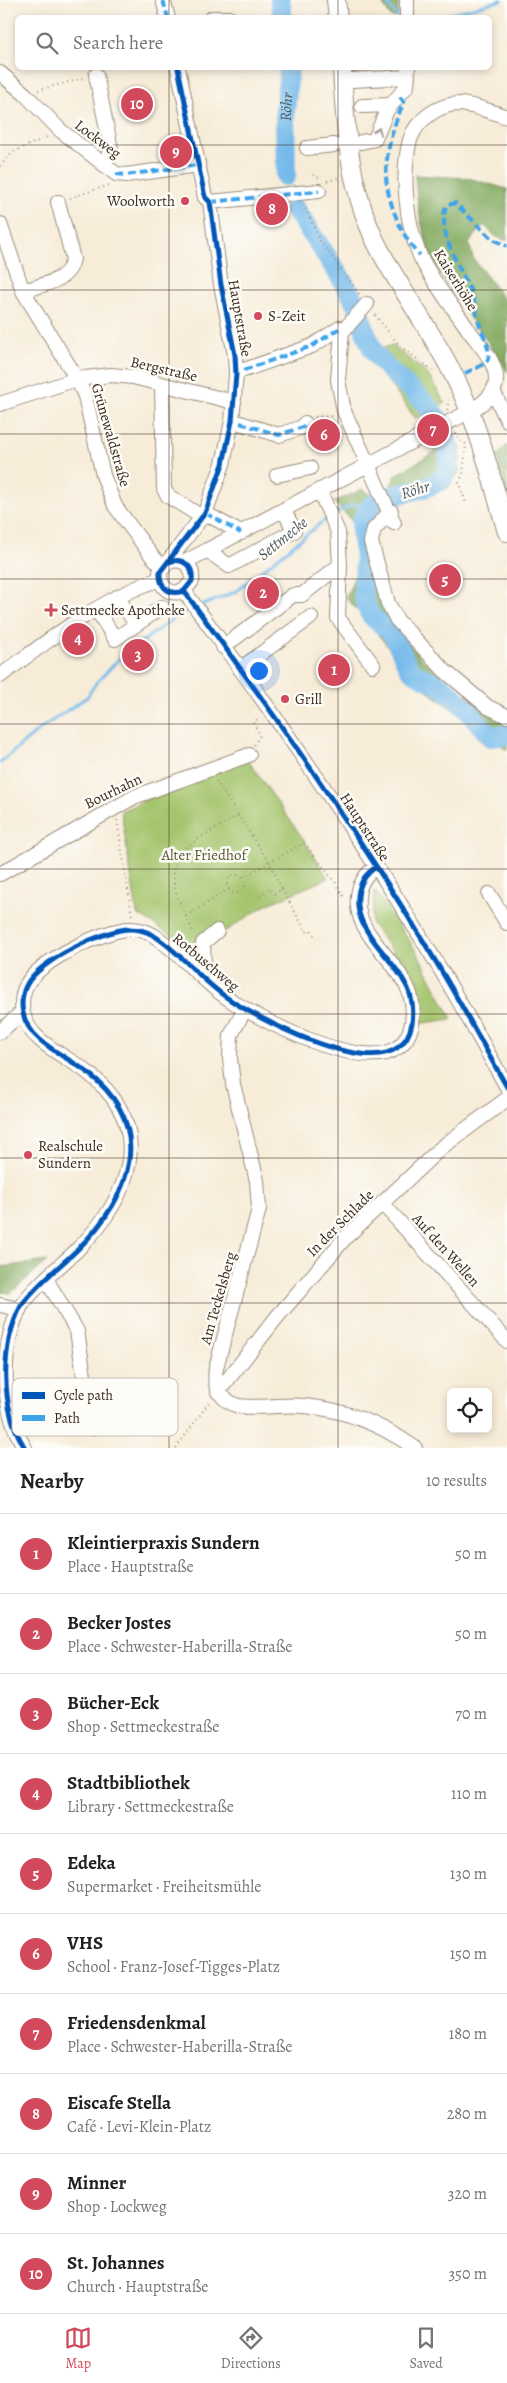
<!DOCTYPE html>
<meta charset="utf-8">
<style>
body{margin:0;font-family:Alegreya,serif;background:#f2f2f2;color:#202124}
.controls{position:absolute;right:15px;bottom:15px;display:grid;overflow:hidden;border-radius:8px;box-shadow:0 2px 8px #0003}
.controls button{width:45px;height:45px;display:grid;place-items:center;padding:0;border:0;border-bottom:1px solid #e0e0e0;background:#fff;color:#202124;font:25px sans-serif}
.you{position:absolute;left:258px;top:670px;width:18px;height:18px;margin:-12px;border:4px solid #fff;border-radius:50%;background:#1a73e8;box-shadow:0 0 0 8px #1a73e833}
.badge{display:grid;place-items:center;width:32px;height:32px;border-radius:50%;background:#d1495b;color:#fff;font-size:16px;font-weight:700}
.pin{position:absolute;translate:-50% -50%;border:2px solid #fff;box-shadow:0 1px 5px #0006}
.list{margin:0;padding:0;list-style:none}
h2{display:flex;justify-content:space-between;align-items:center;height:65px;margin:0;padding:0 20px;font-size:21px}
h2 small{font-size:16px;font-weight:400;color:#757577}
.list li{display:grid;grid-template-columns:32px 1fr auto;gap:15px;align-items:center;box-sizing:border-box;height:80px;padding:0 20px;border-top:1px solid #e0e0e0}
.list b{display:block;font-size:19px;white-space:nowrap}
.list p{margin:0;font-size:16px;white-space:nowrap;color:#757577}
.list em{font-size:16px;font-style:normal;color:#757577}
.icon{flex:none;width:28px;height:28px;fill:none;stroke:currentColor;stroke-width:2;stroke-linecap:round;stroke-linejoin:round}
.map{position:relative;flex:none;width:507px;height:1448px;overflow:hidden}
.search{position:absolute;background:#fff;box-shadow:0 2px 8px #0003;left:15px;right:15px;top:15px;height:55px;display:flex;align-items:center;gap:12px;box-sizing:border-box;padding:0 18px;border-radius:8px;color:#757577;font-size:19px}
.sheet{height:865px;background:#fff}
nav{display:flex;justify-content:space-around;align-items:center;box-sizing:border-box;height:70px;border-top:1px solid #e0e0e0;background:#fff;font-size:14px;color:#757577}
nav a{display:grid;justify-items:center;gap:2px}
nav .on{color:#d1495b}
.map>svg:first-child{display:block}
.green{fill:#a4c56d;stroke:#707846}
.forest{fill:#83aa60;stroke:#5f6a3f}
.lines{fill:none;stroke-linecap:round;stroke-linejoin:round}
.stream{stroke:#74baeb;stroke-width:3}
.river{stroke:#74baeb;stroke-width:20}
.minor-casing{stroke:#998b7b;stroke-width:16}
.major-casing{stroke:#998b7b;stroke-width:20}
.path{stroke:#998b7b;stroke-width:2;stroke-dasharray:1 4;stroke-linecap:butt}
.minor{stroke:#fff;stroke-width:14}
.major{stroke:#fff;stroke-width:18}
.minor-bridge-casing{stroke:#998b7b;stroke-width:16;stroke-linecap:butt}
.minor-bridge{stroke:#fff;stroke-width:14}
.quiet{stroke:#3fa3ea;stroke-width:4;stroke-dasharray:8 4;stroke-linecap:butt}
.cycleway-casing{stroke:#fdfcf7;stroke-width:8}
.cycleway{stroke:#0057b8;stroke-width:5}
.oneway{stroke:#a79f9a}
.grid{fill:none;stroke:#3b2a1e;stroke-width:1;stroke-opacity:0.55}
.poi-dot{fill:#d1495b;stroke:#fdfcf7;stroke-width:2}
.labels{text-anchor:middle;stroke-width:5;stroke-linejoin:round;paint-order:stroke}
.street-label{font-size:15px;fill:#3b2a1e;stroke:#fdfcf7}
.poi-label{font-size:15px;fill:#3b2a1e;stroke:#fdfcf7;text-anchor:start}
.park-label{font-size:15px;fill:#5a5836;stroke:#fdfcf7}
.water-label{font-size:16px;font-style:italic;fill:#4f5c66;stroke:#fdfcf7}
.key{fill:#fdfcf7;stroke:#c3bdb6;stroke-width:1}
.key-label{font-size:14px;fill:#3b2a1e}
</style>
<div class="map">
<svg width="507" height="1448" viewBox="0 0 507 1448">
<rect width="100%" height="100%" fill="#fdfcf7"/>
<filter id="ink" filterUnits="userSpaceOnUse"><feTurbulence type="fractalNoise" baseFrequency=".02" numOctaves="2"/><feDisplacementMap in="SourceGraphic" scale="10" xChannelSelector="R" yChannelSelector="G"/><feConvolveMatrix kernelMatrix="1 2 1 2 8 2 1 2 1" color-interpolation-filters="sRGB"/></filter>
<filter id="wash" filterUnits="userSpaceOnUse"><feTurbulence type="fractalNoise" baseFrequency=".0096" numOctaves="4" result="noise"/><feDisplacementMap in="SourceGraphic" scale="20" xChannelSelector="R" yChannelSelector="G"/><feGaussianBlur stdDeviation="1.12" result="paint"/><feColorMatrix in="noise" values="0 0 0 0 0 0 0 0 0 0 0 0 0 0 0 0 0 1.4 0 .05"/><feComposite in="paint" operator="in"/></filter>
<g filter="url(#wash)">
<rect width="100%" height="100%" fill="#f7ecd8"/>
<path class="green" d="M366,314L381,349L392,345L427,373L445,403L415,418L360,344L355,324Z
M247,759L306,843L328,878L266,905L196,950L137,914L121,811L203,774Z
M375,890L418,954L452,1019L416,1024C415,978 398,958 371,923Z"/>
<path class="forest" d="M380,0H398V17H391Z
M415,175L468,178L507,189V241L495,236L484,225L469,243L473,258L507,303V372C484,331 446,293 429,250C420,225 417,201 415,175Z
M454,444L461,447L459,472L448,488L397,505L389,488L396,475L442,447Z
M507,445V496L497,456Z
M363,489L370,494L379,513L369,529L393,624L422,659L486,711L507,721V750L416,682L369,623L346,598C355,574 368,552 355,526C351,518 340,510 334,502Z
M47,1261L11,1293L0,1292V1267Z"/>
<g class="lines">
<path class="stream" d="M384,0L398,17
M439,17L502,0
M334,514L352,505L372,504
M199,607L235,592L326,519
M0,763L40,729L87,697L96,683L120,658L181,613L193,609"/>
<g class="river">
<path d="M280,0L283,18"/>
<path id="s1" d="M286,176L285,113L289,68"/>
<path d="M294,208C314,238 336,268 354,300C364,318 364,338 377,356C404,392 448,405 449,457C450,505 379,480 364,516C357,530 365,546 365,561C365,579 359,595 369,612C373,621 385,625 391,633C400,643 402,659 410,669C417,677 432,680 440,686C460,699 475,719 491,737L507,735"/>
</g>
</g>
</g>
<g filter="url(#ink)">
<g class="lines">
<g class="minor-casing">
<path id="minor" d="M163,0L168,18
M407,0V18
M212,18H229
M0,73L25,94L60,130L116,174L126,175L198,165
M96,75L111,149L105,164
M352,80L408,77
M362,106L390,105
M361,142L375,139L387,110L407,86L408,68
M307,148L334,145
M210,202L319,191
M0,224L23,291L77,379L85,396L103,475L115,506L152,556L163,567
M23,291C43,284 69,282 73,259L58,202
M367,304L342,332L338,380L344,411L394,523
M244,370L312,346L340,328
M162,384L164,489L168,496L194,512
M493,391L507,420
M0,404L77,379L111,375L133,377L234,402
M453,420C469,412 498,399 496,377C495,361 480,345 470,332C453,307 433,283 420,256C406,223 401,174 410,140C416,120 439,104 459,104C475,105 492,112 507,117
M240,423L279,435L303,427L305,423
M277,475L310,468
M391,511L374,529L371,542L388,603L397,620L445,671L488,707L507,716
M205,513L241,533
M207,550L229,566L294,531L284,510
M169,562C183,557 194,566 192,581L184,591C169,596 159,587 160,572L205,513L223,464L232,421L236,374L235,355L221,285L210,202L205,197L178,68
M185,562L428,433
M340,565L338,618L373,665
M184,591C272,711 359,834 436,962C461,1003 483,1045 507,1087
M117,597L136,624
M97,610L115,639L162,607
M223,647L293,595H302L340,565L338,532L319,490
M240,669L311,617
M0,676C50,639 101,599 160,579
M0,874L134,797L249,755
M489,894L507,923
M198,973L204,964L203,943L217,931
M245,1009L231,1035L230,1058L233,1084L257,1181L259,1209L216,1368C213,1387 219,1399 238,1406C259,1409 282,1404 304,1406C344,1409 382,1425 415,1448
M0,1032L22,1012
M382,1203L507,1341
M46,1279L77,1331L92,1428
M0,1305L19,1309
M218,1392L277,1317L345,1238L442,1147L507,1099
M25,1448C0,1408 0,1346 21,1306C36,1285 58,1268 76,1251C131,1197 158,1127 87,1072C65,1055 29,1042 23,1013C21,1003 22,993 27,984C39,961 105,929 130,929C138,929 146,931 153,935C180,952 200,979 226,997C257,1019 362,1073 397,1048C406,1042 410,1034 412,1023C414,1010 412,994 405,983C389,952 350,929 359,890C362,879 367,873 376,867"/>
</g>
<g class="major-casing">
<path id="major" d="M336,0L338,18
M342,68C345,132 350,196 382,254C405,296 434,335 455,378C479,425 492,481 507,532"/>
</g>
<path class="path" d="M38,90L84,78
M0,166L13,152L49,136
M313,175L320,178
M327,181L339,178
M70,198L109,185
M304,204L320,241L360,295
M375,315L400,346L436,373
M447,410L449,400
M315,417L333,416
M456,433L459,441L466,444L463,475L459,482L466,503
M254,745L260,735L253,722L260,718
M216,781L270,864L282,889L274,894L269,888L260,896
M117,820L132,916
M227 884a9 9 0 1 1 18 0a9 9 0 1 1-18 0Z
M243,877L304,843L336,883L345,899
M229,889L186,916C152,851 191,845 239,815
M282,889L306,932L311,930L318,942
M186,916L194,934
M176,1448L210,1401"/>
<use href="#minor" class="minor"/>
<use href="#major" class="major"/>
<g class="minor-bridge-casing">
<path id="minor-bridge" d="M428,433L453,420"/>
</g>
<use href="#minor-bridge" class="minor-bridge"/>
<path class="quiet" d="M163,0L168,18
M400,97L404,102C394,123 386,150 386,174C386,198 402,239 420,255
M116,174L126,175L198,165
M210,202L319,191
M244,370L312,346L340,328
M465,373C471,370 486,365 488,359C491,349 483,335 480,326C476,315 475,303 471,292C460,266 437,235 446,206L455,203L492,239L507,246
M240,423L279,435L303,427L305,423
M205,513L241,533"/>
<g class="cycleway-casing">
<path id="cycleway" d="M169,562C183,557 194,566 192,581L184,591C169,596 159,587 160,572L205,513L223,464L232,421L236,374L235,355L221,285L210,202L205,197L178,68
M184,591C272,711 359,834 436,962C461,1003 483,1045 507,1087
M25,1448C0,1408 0,1346 21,1306C36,1285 58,1268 76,1251C131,1197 158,1127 87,1072C65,1055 29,1042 23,1013C21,1003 22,993 27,984C39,961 105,929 130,929C138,929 146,931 153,935C180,952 200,979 226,997C257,1019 362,1073 397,1048C406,1042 410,1034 412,1023C414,1010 412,994 405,983C389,952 350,929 359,890C362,879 367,873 376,867"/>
</g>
<use href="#cycleway" class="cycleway"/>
</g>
<defs><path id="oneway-chevron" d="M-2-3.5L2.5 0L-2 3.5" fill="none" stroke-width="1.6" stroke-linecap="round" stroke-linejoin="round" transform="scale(1.25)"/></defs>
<use class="oneway" href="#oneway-chevron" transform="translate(378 131) rotate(-67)"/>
</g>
<path class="grid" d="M169,0V18M338,0V18M169,68V1448M338,68V1448M0,145H507M0,290H507M0,434H507M0,579H507M0,724H507M0,869H507M0,1014H507M0,1158H507M0,1303H507"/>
<g class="poi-dot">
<circle cx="185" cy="201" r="5"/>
<circle cx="258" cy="316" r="5"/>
<path d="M48.5 602.5h5v5h5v5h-5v5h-5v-5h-5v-5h5z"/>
<circle cx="285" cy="699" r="5"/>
<circle cx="28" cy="1155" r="5"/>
</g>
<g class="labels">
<g class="street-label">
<text transform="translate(98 139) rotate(37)" y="5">Lockweg</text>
<text transform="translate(456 280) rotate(58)" y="5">Kaiserhöhe</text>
<text transform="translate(240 318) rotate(80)" y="5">Hauptstraße</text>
<text transform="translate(164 369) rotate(13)" y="5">Bergstraße</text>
<text transform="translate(111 435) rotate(74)" y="5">Grünewaldstraße</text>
<text transform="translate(113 791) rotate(-26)" y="5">Bourhahn</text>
<text transform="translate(365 827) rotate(57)" y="5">Hauptstraße</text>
<text transform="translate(206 962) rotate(40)" y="5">Rotbuschweg</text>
<text transform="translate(340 1223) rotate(-45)" y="5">In der Schlade</text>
<text transform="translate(446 1250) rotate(48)" y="5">Auf den Wellen</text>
<text transform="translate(218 1298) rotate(-74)" y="5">Am Teckelsberg</text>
</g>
<g class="poi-label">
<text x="175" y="206" text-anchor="end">Woolworth</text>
<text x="268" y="321">S-Zeit</text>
<text x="61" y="615">Settmecke Apotheke</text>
<text x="295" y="704">Grill</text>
<text x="38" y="1151">Realschule<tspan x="38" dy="17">Sundern</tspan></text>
</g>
<g class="park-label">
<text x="204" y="860">Alter Friedhof</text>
</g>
<g class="water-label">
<text dy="6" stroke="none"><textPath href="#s1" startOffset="69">Röhr</textPath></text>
<text transform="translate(415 489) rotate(-17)" y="6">Röhr</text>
<text transform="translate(282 538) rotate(-39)" y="6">Settmecke</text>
</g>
</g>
<rect x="12" y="1378" width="166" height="58" rx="8" class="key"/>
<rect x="22" y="1392" width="23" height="7" fill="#0057b8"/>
<rect x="22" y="1415" width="23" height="6" fill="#3fa3ea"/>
<g class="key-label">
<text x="54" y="1400">Cycle path</text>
<text x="54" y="1423">Path</text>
</g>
</svg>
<div class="controls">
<button><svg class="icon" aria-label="locate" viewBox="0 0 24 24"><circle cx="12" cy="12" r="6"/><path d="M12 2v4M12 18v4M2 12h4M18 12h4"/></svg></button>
</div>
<div class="you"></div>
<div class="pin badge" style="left:334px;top:670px">1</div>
<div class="pin badge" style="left:263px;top:593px">2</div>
<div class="pin badge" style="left:138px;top:655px">3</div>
<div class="pin badge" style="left:78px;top:639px">4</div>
<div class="pin badge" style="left:445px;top:580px">5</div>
<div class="pin badge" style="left:324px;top:435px">6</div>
<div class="pin badge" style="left:433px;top:430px">7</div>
<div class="pin badge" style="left:272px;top:209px">8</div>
<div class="pin badge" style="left:176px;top:152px">9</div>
<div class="pin badge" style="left:137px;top:104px">10</div>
<div class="search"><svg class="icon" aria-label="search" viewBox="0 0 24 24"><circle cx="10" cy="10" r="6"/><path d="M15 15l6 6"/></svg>Search here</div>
</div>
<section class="sheet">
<h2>Nearby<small>10 results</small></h2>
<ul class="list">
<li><span class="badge">1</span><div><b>Kleintierpraxis Sundern</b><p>Place · Hauptstraße</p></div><em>50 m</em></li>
<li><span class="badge">2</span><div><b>Becker Jostes</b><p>Place · Schwester-Haberilla-Straße</p></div><em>50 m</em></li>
<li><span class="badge">3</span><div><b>Bücher-Eck</b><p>Shop · Settmeckestraße</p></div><em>70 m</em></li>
<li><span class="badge">4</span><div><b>Stadtbibliothek</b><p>Library · Settmeckestraße</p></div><em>110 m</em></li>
<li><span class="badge">5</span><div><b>Edeka</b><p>Supermarket · Freiheitsmühle</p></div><em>130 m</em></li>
<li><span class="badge">6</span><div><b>VHS</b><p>School · Franz-Josef-Tigges-Platz</p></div><em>150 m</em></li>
<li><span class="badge">7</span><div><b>Friedensdenkmal</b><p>Place · Schwester-Haberilla-Straße</p></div><em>180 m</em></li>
<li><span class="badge">8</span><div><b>Eiscafe Stella</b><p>Café · Levi-Klein-Platz</p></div><em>280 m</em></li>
<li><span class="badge">9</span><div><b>Minner</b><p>Shop · Lockweg</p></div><em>320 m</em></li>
<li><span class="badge">10</span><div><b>St. Johannes</b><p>Church · Hauptstraße</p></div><em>350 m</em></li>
</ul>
</section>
<nav>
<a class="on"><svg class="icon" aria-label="map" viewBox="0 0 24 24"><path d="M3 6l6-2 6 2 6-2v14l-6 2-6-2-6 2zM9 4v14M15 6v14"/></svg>Map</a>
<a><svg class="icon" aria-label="directions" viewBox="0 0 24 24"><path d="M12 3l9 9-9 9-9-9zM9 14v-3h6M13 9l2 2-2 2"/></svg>Directions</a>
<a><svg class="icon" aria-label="saved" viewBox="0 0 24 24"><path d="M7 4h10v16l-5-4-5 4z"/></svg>Saved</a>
</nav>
